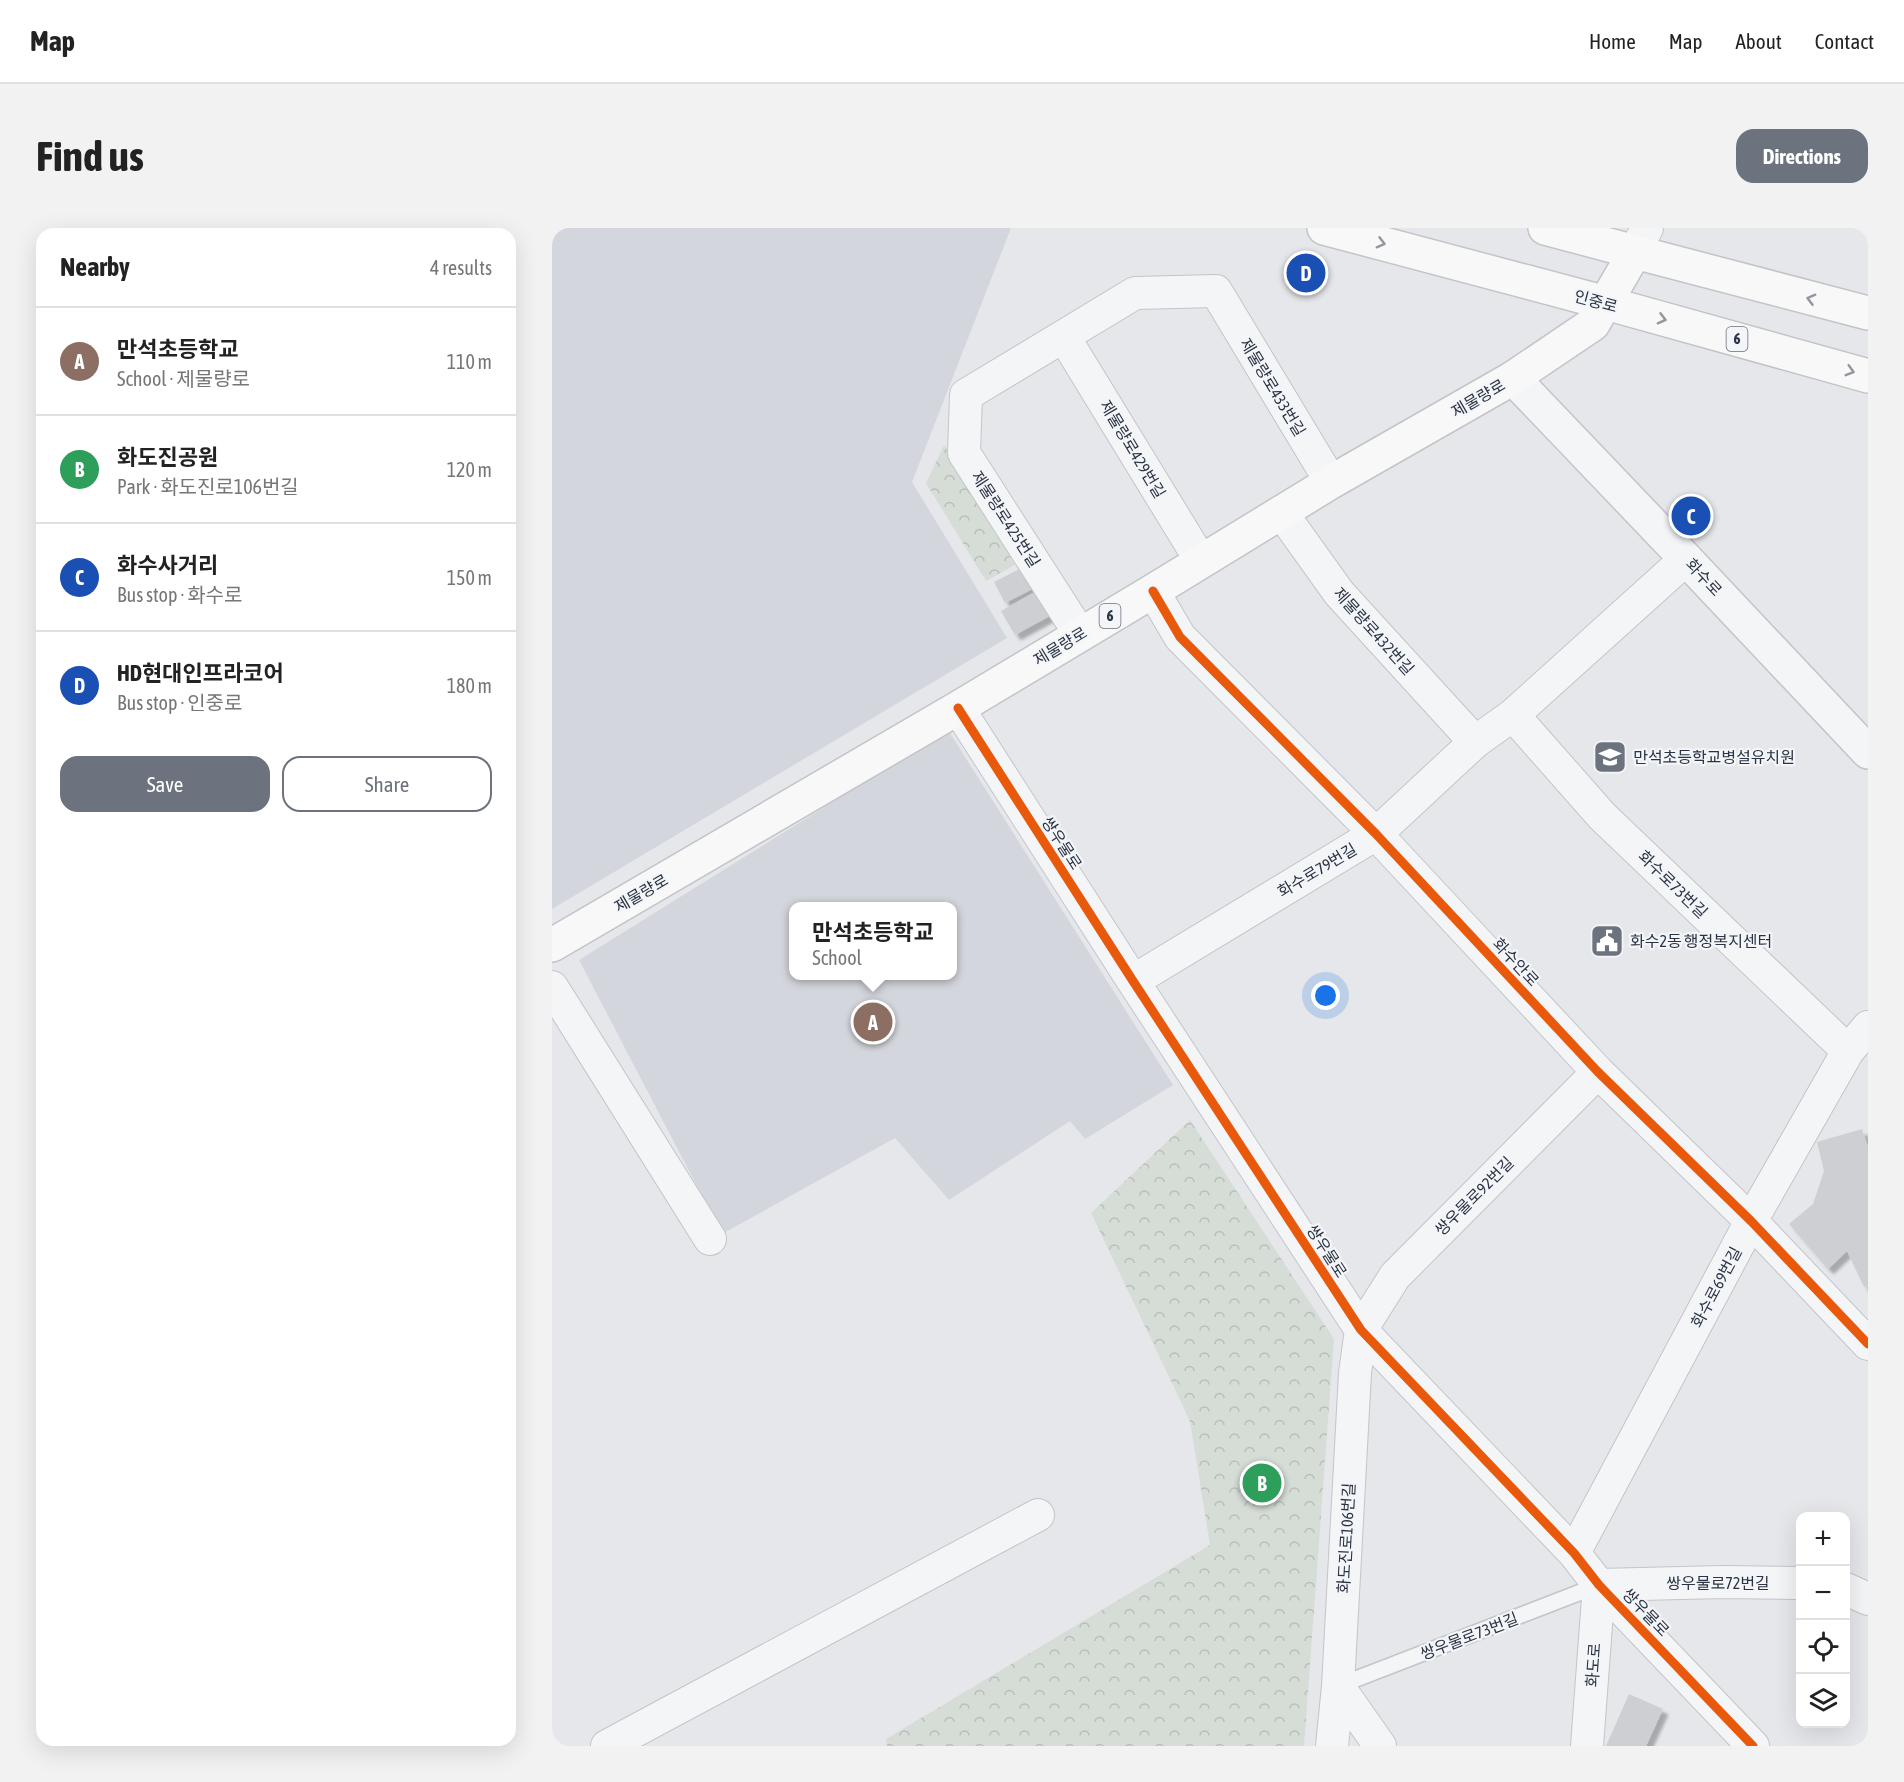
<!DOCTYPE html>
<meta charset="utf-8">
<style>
body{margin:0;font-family:"Asap Condensed","Noto Sans KR",sans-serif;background:#f2f2f2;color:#222}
.controls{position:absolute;right:18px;bottom:18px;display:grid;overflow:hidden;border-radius:12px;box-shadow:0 6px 24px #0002}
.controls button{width:54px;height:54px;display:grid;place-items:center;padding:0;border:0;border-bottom:2px solid #e0e0e0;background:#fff;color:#222;font:30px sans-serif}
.you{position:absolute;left:774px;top:768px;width:21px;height:21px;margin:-15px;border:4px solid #fff;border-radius:50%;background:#1a73e8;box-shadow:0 0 0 9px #1a73e833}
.badge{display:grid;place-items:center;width:39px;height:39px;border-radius:50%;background:#6c737e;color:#fff;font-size:20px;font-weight:700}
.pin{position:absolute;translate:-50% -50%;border:3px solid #fff;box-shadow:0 2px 6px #0006}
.popup{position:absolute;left:237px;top:674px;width:168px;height:78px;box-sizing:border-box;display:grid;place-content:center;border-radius:12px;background:#fff;filter:drop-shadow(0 2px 4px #0005);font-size:20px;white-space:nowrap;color:#767676}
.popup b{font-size:22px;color:#222}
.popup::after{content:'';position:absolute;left:50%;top:100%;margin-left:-12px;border:12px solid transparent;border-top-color:#fff}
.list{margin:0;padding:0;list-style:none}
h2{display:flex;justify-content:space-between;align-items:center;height:78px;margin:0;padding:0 24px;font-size:26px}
h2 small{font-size:20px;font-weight:400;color:#767676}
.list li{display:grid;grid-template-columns:39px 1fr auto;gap:18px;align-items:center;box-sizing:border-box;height:108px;padding:0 24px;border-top:2px solid #e0e0e0}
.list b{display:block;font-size:22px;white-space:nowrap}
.list p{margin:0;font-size:20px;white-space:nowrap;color:#767676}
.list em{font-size:20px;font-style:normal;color:#767676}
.actions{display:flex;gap:12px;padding:18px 24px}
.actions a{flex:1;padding:14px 0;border:2px solid #6c737e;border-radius:18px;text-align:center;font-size:21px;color:#6c737e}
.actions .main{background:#6c737e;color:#fff}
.icon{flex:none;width:33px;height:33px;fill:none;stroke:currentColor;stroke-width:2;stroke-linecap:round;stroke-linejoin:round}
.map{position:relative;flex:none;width:1316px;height:1518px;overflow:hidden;border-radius:18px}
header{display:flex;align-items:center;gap:36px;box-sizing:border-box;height:84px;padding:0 30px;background:#fff;border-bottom:2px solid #e0e0e0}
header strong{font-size:28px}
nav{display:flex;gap:33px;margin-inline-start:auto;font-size:21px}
.intro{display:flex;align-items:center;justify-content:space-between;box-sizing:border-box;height:144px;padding:0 36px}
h1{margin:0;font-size:42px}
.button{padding:15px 27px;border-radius:18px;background:#6c737e;color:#fff;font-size:21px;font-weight:700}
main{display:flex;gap:36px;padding:0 36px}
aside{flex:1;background:#fff;border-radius:18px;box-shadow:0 6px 24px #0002}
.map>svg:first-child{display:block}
.built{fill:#d4d6dd;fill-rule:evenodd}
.park{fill:url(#park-crowns)}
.building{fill:#cecfd2;filter:url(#shadow)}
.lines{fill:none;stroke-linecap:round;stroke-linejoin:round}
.service-casing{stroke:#c3c5c8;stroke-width:18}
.minor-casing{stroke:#c3c5c8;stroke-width:34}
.tertiary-casing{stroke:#c3c5c8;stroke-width:36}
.secondary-casing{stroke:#c3c5c8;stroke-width:36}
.primary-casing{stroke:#c2c4c8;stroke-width:36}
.service{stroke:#f4f5f7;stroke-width:15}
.minor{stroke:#f4f5f7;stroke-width:32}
.tertiary{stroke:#f4f5f7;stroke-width:33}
.secondary{stroke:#f8f8f8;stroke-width:33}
.primary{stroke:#f8f8f8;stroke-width:33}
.cycleway-casing{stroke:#f3f5f8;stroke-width:13}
.cycleway{stroke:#e8590c;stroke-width:9}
.oneway{stroke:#92969e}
.labels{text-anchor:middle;stroke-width:4.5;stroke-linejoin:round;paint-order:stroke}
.shield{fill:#f3f5f8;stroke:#676e7a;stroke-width:1.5}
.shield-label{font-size:15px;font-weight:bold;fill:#2b3444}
.street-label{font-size:16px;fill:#2b3444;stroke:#f3f5f8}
.poi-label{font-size:16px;fill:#2b3444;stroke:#f3f5f8;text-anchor:start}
</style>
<header>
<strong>Map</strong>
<nav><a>Home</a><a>Map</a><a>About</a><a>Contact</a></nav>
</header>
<div class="intro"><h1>Find us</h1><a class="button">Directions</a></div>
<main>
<aside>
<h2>Nearby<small>4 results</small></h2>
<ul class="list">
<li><span class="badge" style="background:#8d6e63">A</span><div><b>만석초등학교</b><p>School · 제물량로</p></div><em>110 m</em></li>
<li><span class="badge" style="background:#2e9e5b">B</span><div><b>화도진공원</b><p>Park · 화도진로106번길</p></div><em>120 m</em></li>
<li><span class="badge" style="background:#1a4fb4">C</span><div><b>화수사거리</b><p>Bus stop · 화수로</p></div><em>150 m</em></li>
<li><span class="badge" style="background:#1a4fb4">D</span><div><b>HD현대인프라코어</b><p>Bus stop · 인중로</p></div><em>180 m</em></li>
</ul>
<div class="actions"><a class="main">Save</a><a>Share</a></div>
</aside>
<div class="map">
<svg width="1316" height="1518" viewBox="0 0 1316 1518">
<defs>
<pattern id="park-crowns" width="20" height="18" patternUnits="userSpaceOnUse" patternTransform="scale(1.5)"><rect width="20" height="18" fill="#d6ddd6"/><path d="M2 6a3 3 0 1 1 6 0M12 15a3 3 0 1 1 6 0" fill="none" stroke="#b8beb9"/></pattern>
<filter id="shadow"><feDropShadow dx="5.5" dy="5.5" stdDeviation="1.5" flood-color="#0004"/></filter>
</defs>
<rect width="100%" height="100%" fill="#e5e7ea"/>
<path class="built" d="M0,0H459L360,254L455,410L0,681Z
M396,502L621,857L533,911L518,893L397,972L343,910L170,1006L27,732ZM242,678H400V748H242Z"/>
<path class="park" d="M392,217L463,337L434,353L374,255Z
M638,892L782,1111L752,1518H335L334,1511L658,1317L638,1193L539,985Z"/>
<path class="building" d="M477,336L488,357L453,375L442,354Z
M492,359L505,384L463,407L449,383Z
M1310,901L1316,919V1058L1312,1059L1295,1023L1276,1041L1237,996L1261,976L1272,943L1265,914Z
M1077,1466L1111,1481L1094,1518H1054Z"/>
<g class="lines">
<g class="service-casing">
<path id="service" d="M786,1458L1047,1357"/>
</g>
<g class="minor-casing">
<path id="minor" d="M1083,24L1095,0
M512,109L649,333
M729,284L787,365L923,514
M601,363L628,409L824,606L1046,844L1199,993L1316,1116
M528,406L412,225L414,167L583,65L664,63L779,254
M406,480L581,753L809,1102L1022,1325L1047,1357L1201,1518
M961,487L1050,588L1296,823
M581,753L824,606L923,514L961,487L1134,331
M0,759L158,1011
M1022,1325L1199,993L1296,823L1316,799
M1294,1361L1316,1371
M786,1458L828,1518
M55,1518L486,1287
M780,1518L786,1458L803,1145L809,1102L843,1048L1046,844
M1035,1518L1047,1357L1171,1354L1248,1355"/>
</g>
<g class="tertiary-casing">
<path id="tertiary" d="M961,150L1134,331L1316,524"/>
</g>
<g class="secondary-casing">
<path id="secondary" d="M772,0L1054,75
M993,0L1083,24"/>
</g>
<g class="primary-casing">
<path id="primary" d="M1054,75L1316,148
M0,717L406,480L601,363L779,254L961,150L1041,96L1083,24L1316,85"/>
</g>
<use href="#service" class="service"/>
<use href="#minor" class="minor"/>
<use href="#tertiary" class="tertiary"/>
<use href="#secondary" class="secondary"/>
<use href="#primary" class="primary"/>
<g class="cycleway-casing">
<path id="cycleway" d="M601,363L628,409L824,606L1046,844L1199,993L1316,1116
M406,480L581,753L809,1102L1022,1325L1047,1357L1201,1518"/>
</g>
<use href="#cycleway" class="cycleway"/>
</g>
<defs><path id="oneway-chevron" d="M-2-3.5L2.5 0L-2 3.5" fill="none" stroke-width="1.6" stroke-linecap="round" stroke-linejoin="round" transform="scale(1.5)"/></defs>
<g class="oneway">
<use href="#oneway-chevron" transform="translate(829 15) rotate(15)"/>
<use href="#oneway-chevron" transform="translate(1259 71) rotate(-165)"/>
<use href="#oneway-chevron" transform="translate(1110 91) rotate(15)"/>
<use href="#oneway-chevron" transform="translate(1298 143) rotate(16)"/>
</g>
<defs>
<g id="school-square" transform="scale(1.725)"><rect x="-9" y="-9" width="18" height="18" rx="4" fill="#6c737e" stroke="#f3f5f8"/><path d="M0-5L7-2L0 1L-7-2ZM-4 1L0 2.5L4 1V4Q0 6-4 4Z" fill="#fff"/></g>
<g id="civic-square" transform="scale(1.725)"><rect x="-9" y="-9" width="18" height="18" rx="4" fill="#6c737e" stroke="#f3f5f8"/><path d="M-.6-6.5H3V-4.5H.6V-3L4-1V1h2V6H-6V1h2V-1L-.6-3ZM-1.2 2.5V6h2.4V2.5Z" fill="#fff"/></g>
</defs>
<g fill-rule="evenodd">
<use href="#school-square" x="1058" y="529"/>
<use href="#civic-square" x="1055" y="713"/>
</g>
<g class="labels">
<g class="shield">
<rect x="1174.5" y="99" width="21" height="24" rx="4.5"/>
<rect x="547.5" y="376" width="21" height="24" rx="4.5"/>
</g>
<g class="shield-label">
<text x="1185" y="116">6</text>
<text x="558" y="393">6</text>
</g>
<g class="street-label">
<text transform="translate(1044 73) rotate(15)" y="6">인중로</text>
<text transform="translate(721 159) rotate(59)" y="6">제물량로433번길</text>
<text transform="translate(926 170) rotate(-30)" y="6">제물량로</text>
<text transform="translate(581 221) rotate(59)" y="6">제물량로429번길</text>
<text transform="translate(454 291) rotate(57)" y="6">제물량로425번길</text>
<text transform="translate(1152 349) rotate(47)" y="6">화수로</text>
<text transform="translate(822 403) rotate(48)" y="6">제물량로432번길</text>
<text transform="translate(508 418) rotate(-31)" y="6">제물량로</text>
<text transform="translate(510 615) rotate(57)" y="6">쌍우물로</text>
<text transform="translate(765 642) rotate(-31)" y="6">화수로79번길</text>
<text transform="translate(1121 656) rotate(44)" y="6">화수로73번길</text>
<text transform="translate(89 665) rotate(-30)" y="6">제물량로</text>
<text transform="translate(964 734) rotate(47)" y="6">화수안로</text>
<text transform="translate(922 968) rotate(-45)" y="6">쌍우물로92번길</text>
<text transform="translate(775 1023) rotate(57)" y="6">쌍우물로</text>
<text transform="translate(1164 1059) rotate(-62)" y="6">화수로69번길</text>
<text transform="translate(794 1310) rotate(-87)" y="6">화도진로106번길</text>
<text x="1166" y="1361">쌍우물로72번길</text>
<text transform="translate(1094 1384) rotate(46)" y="6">쌍우물로</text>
<text transform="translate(917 1408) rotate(-21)" y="6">쌍우물로73번길</text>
<text transform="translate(1041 1437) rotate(-86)" y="6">화도로</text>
</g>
<g class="poi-label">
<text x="1081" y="535">만석초등학교병설유치원</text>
<text x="1078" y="719">화수2동 행정복지센터</text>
</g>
</g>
</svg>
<div class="controls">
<button>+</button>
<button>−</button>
<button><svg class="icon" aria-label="locate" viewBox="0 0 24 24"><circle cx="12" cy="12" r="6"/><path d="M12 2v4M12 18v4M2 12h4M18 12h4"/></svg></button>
<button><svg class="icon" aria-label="layers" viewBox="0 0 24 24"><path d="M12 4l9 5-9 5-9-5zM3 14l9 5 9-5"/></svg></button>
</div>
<div class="you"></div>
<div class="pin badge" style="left:321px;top:794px;background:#8d6e63">A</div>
<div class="popup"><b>만석초등학교</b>School</div>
<div class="pin badge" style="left:710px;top:1255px;background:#2e9e5b">B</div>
<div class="pin badge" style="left:1139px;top:288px;background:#1a4fb4">C</div>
<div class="pin badge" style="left:754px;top:45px;background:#1a4fb4">D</div>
</div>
</main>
